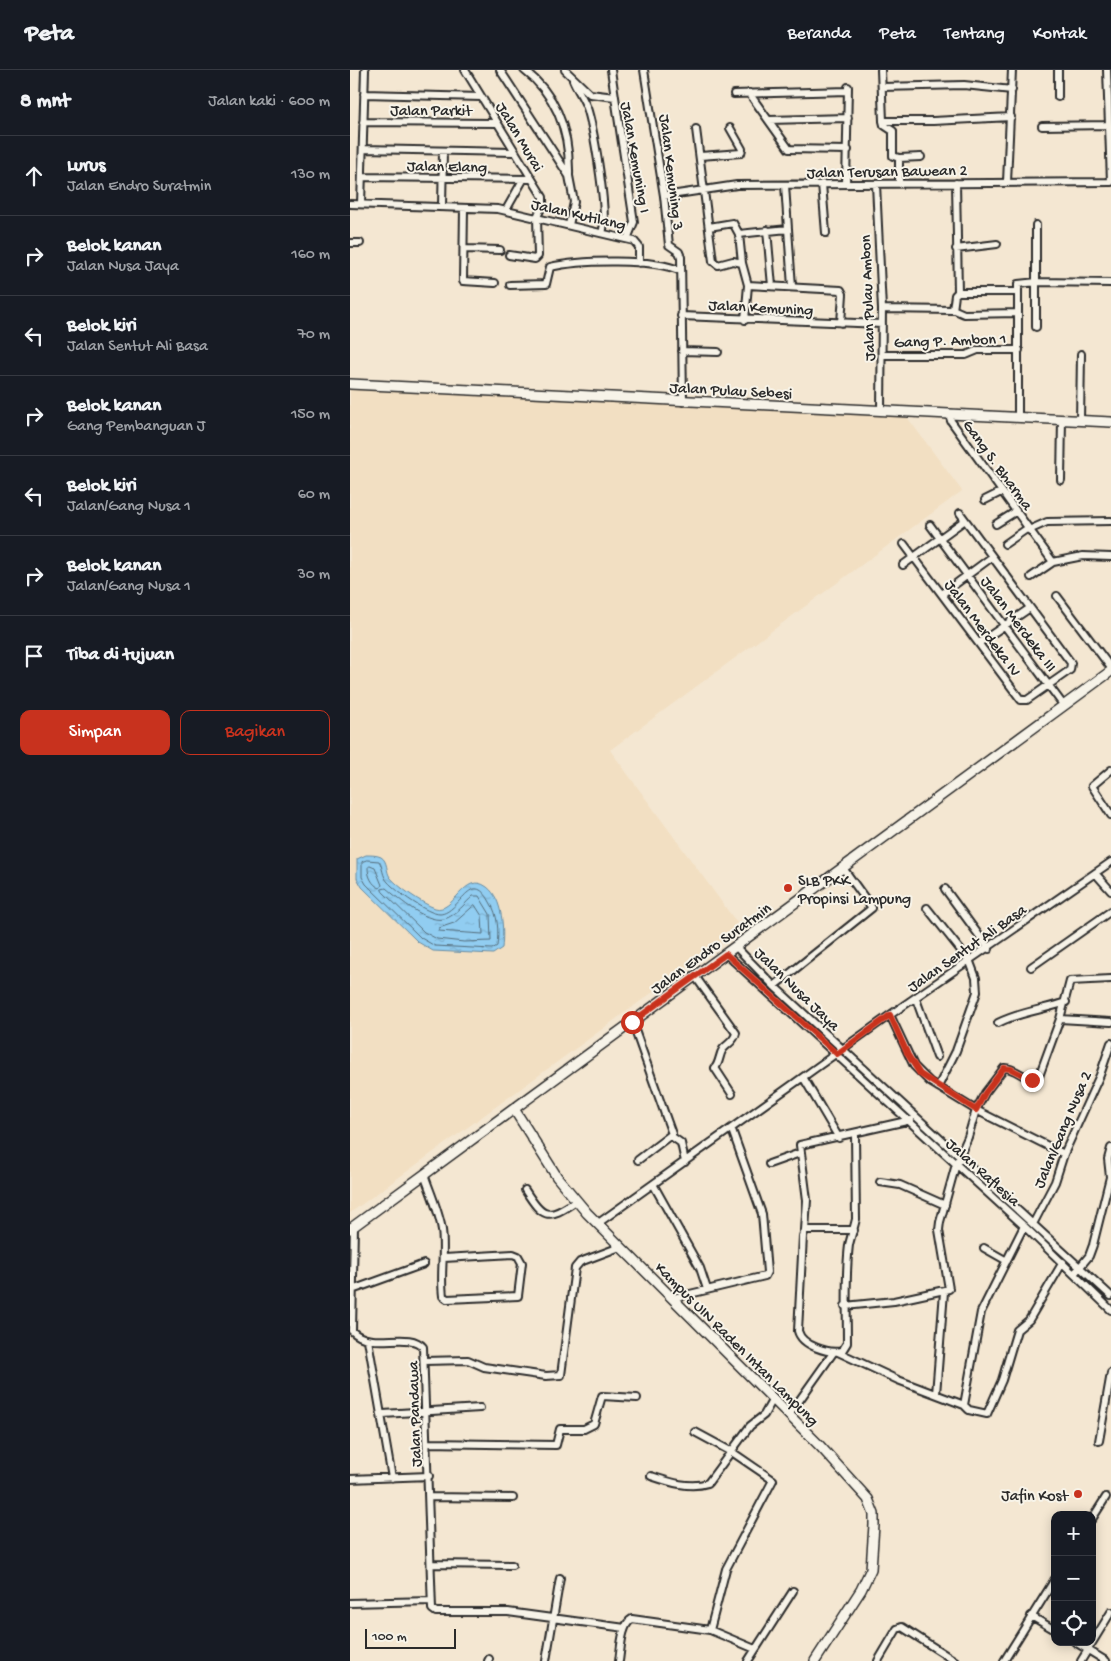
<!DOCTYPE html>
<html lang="id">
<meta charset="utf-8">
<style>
body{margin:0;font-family:"Gochi Hand",sans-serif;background:#20242c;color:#f1f3f6}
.controls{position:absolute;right:15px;bottom:15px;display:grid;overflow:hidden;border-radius:10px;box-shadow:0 2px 12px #0003}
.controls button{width:45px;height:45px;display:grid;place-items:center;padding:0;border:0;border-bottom:1px solid #363941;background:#171b24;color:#f1f3f6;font:25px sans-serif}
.scale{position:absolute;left:15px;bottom:12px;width:91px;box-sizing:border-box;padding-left:5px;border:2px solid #2b2b2b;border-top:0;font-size:14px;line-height:18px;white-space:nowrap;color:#2b2b2b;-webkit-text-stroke:4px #f7f3e8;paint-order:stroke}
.stop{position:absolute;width:15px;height:15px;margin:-11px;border:4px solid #c8321e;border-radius:50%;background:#fff}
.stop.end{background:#c8321e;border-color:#fff;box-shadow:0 1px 5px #0008}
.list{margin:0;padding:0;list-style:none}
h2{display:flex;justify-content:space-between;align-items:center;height:65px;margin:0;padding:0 20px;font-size:21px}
h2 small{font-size:16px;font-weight:400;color:#9ea1a6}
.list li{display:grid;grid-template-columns:32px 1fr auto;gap:15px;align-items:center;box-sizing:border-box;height:80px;padding:0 20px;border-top:1px solid #363941}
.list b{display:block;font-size:19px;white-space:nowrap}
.list p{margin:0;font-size:16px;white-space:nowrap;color:#9ea1a6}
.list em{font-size:16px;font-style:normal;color:#9ea1a6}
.actions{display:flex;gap:10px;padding:15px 20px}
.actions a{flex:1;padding:11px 0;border:1px solid #c8321e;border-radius:10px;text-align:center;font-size:18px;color:#c8321e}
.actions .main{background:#c8321e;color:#fff}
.icon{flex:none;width:28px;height:28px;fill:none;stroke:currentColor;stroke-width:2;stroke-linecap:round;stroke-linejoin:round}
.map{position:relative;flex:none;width:761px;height:1591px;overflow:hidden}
header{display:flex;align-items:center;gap:30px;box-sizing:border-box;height:70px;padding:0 25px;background:#171b24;border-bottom:1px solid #363941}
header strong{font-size:24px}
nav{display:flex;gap:28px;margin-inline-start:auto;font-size:18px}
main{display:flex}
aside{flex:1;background:#171b24}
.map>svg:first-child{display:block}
.built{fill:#f2dfc2}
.water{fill:url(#water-ripples);stroke:#688ca2}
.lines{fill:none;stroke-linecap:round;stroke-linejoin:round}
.shore{stroke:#546c7a;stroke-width:1}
.street-casing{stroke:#2b2b2b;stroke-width:10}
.secondary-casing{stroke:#2b2b2b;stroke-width:12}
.street{stroke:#f7f3e8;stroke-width:6}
.secondary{stroke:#f7f3e8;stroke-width:9}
.route{stroke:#c8321e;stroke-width:6}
.poi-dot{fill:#c8321e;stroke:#f7f3e8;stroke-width:2}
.labels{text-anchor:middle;stroke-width:4;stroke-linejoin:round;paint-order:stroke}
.street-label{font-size:16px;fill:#2b2b2b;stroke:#f7f3e8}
.poi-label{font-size:16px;fill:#2b2b2b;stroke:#f7f3e8;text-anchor:start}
</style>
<header>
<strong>Peta</strong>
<nav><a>Beranda</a><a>Peta</a><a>Tentang</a><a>Kontak</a></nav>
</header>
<main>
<aside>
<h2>8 mnt<small>Jalan kaki · 600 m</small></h2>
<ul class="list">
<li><svg class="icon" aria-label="ahead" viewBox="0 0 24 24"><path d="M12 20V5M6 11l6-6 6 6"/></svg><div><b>Lurus</b><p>Jalan Endro Suratmin</p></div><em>130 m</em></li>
<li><svg class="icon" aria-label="right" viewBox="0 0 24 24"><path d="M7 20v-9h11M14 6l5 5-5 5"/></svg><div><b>Belok kanan</b><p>Jalan Nusa Jaya</p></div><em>160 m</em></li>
<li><svg class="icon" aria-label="left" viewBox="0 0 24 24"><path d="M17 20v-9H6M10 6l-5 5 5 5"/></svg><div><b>Belok kiri</b><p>Jalan Sentut Ali Basa</p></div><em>70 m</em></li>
<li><svg class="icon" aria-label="right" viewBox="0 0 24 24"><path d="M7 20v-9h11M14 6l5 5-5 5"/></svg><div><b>Belok kanan</b><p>Gang Pembanguan J</p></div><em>150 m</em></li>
<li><svg class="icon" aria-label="left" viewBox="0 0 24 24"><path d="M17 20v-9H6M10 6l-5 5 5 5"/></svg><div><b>Belok kiri</b><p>Jalan/Gang Nusa 1</p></div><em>60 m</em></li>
<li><svg class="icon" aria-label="right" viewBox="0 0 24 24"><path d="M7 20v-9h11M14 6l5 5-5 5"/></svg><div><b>Belok kanan</b><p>Jalan/Gang Nusa 1</p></div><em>30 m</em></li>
<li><svg class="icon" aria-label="arrive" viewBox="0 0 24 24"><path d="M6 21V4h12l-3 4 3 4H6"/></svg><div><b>Tiba di tujuan</b></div></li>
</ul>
<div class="actions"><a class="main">Simpan</a><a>Bagikan</a></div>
</aside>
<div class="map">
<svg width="761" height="1591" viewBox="0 0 761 1591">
<defs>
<pattern id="water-ripples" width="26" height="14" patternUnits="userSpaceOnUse" patternTransform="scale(1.25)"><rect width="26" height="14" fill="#91cdf1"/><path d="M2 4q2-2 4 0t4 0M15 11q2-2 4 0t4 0" fill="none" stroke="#7db0cf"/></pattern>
</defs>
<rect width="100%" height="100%" fill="#f4e7d2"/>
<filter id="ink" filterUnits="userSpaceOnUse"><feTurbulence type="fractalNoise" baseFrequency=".02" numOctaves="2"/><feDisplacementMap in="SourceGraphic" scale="10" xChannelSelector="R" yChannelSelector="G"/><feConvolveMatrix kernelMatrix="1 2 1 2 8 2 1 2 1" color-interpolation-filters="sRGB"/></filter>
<g filter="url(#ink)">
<path class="built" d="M0,317L554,343L612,421L260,680L387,853L384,855L388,860L0,1143Z"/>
<path class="water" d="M16,785C21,785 27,785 31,787C38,791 36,802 40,807C48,817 73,834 85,838C104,844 114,800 137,817C153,829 154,860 152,878L143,884L83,881L68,872L12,817L7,808V789Z"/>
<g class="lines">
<path class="shore" d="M17,790L29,791C33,797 32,806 38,812C46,821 77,844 90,844C110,843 121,797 140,832C148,845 149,861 147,876L142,879L85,876L71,868L16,814L12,807V792Z
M20,796L25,798L32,815L30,818C22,815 18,806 18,798Z
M32,819L36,818C49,829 79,856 97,848C107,844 115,833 123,826H129L140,844L141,871L114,872L87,869L74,862L33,822Z
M125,835L132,846L133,864L88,861L89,858L104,853Z"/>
<g class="street-casing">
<path id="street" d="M115,0L193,127V134L187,147L188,186L185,189L159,185
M150,0L219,106L224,132L219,155
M174,0C208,26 220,65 219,106
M215,0L240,24L265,27L284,152L277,169
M261,0L265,27
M294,0L314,126L319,175L329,182L331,187L333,332
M531,0L533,51
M708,0V27
M757,0L761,112
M223,10C227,20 235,30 238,41C244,62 259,146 252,163
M532,17L614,15L662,20
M399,23L439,79L498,80
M14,24L131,27
M384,24L498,21
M419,50L498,48
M533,51H583L661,47
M533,51L534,55L543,61V86L549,88V113
M13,52L147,53
M692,56L759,55
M346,59L363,191L368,195L383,191L392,193
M13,79L163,82
M350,86L391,83L392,79L380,58
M549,88L571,87
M12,107L181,109
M657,112L662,0
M606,113L608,222
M472,114L476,163
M496,114L498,17
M526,114L532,239L531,340
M435,115L442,217
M314,126L387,115L761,112
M0,134L148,139L284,171L289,177V193
M11,134L15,0
M92,137L93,81
M114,138L113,211L145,213
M156,140L173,110
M359,157L383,153L389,164L392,193L398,215L395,250
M417,160L422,216
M389,164L438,159
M0,173H10
M114,179L150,180
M606,179L647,174
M160,215L196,214L200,197C230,190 303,188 331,201
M398,215L491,220L493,224L491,253
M608,222H668
M532,239L603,240L605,225L608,222
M605,240L614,244L668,243
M331,246L532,254
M686,257V155
M332,281L368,282
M532,285H616L628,280H669
M599,344L601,351L703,492
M668,347V214L687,212L761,213
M730,351L731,284
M711,410L712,349
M635,430L651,422
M646,454L665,442
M580,455L714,636
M679,460L697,452L761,451
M554,474L671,630H677L720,600L721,593L610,443
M655,474L678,458
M553,495L615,450
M681,507L703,492L733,486L761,487
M592,524L642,487
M707,526L761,598
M629,573L680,538
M761,700L742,716L761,745
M745,803L761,821
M595,819L639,879
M577,838L620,892L626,908L627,922L606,981L588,1017
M386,877L424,916L761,1226
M376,884L674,1156L761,1240
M681,897L761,841
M345,906L386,963C384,972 378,973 373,979C369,985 370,992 365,998L382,1024
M424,916L522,838L493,798
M566,929L587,987
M540,945L564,996L580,1012L626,1040L714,1084
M710,949L761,952
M282,952L322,1064L288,1090
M648,953C669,942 693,940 716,932
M453,1007L489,1068
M321,1066L331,1073L335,1092
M419,1094L450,1083
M74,1104C80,1122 89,1141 92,1160C95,1183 90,1203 93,1226L97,1229L168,1226L172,1193L168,1186L163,1184L94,1188
M530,1112L550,1115L595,1135
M303,1114L350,1198L357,1219
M175,1120C193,1148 197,1151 226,1131
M247,1154L540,945L761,792
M683,1154L705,1112L714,1084L750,1005L761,973
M4,1156L2,1261C22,1281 58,1260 73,1277L82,1539L86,1542H158L275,1558
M455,1160L457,1130L450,1075L561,1050
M504,1160H455L453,1166L448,1261C452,1276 479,1284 492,1281L497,1273C497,1240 495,1208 499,1175C501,1166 504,1158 506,1149L505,1064
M634,1178L657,1191
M724,1204L739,1186L743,1175L760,1107L758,1089L761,1078
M2,1220L74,1194
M323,1228L415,1206L417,1202L412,1144L382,1060
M495,1236L544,1231L599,1219L589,1160L590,1152L606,1094L618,1067L626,1040L635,1023L654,998C666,997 674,1011 688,1009L710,949L720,911L761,909
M18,1270L42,1408
M488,1282L548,1310L614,1335L619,1340L637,1344L652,1310L667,1260L679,1250L713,1192
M74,1291L118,1290L134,1297L196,1306L211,1305L225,1198L230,1192L270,1177
M586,1324L594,1222
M614,1335L631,1242L674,1156
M33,1344L130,1338
M439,1345L483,1283
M345,1362L382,1382L423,1410L376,1499L360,1560
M749,1371L761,1303
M78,1373L206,1375L210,1359H234L244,1354L252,1326L287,1328
M301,1406C319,1412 339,1419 358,1413L400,1356L414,1345L423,1329
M0,1409L79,1406
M79,1427L163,1428
M742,1449L756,1427
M81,1494L162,1495
M0,1533L81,1531
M681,1546L705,1560
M725,1572L756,1591
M138,1591L139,1589
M196,1591L210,1508
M269,1591C271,1579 271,1555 282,1549L360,1560L405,1579
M398,1591L443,1521
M528,1591L547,1559L552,1557L605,1591
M654,1591L705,1509
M731,1591L761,1542"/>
</g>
<g class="secondary-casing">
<path id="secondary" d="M0,314L761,352
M164,1039L207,1107L237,1143L470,1376L518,1429L524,1444V1455L521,1499L511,1520L465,1591
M0,1159L761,601"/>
</g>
<use href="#street" class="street"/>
<use href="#secondary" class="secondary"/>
</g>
</g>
<g class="lines" filter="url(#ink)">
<path class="route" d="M282,952L376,884L487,984L540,945L558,985L570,1004L626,1040L635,1023L654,998L661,999L682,1010"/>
</g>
<g class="poi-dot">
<circle cx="438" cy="818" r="5"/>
<circle cx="728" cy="1424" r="5"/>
</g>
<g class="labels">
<g class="street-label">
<text x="81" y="45">Jalan Parkit</text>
<text transform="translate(171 66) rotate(59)" y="6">Jalan Murai</text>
<text transform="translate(287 87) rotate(80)" y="6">Jalan Kemuning I</text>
<text transform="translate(97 95) rotate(1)" y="6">Jalan Elang</text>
<text transform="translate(537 100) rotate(-1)" y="6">Jalan Terusan Bawean 2</text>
<text transform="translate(323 102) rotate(83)" y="6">Jalan Kemuning 3</text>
<text transform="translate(229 143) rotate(13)" y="6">Jalan Kutilang</text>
<text transform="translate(516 228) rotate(-92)" y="6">Jalan Pulau Ambon</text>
<text transform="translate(411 236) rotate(3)" y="6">Jalan Kemuning</text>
<text transform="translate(600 269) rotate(-2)" y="6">Gang P. Ambon 1</text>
<text transform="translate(381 319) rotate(3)" y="6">Jalan Pulau Sebesi</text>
<text transform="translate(649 394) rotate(54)" y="6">Gang S. Bharma</text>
<text transform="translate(670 553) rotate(53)" y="6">Jalan Merdeka III</text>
<text transform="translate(634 557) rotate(53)" y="6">Jalan Merdeka IV</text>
<text transform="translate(360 877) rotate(-36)" y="6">Jalan Endro Suratmin</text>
<text transform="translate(616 877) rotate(-35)" y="6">Jalan Sentut Ali Basa</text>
<text transform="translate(448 918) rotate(44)" y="6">Jalan Nusa Jaya</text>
<text transform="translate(711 1059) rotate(-67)" y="6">Jalan/Gang Nusa 2</text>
<text transform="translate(634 1101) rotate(42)" y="6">Jalan Raflesia</text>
<text transform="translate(388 1273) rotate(45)" y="6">Kampus UIN Raden Intan Lampung</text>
<text transform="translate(63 1344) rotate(-92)" y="6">Jalan Pandawa</text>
</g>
<g class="poi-label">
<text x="448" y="815">SLB PKK<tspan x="448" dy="18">Propinsi Lampung</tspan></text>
<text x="718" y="1430" text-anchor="end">Jafin Kost</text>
</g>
</g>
</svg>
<div class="controls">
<button>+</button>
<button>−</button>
<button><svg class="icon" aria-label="locate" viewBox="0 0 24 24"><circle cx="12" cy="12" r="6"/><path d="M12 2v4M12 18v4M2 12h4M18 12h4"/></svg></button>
</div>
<div class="scale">100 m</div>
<div class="stop" style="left:282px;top:952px"></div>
<div class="stop end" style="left:682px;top:1010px"></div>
</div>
</main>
